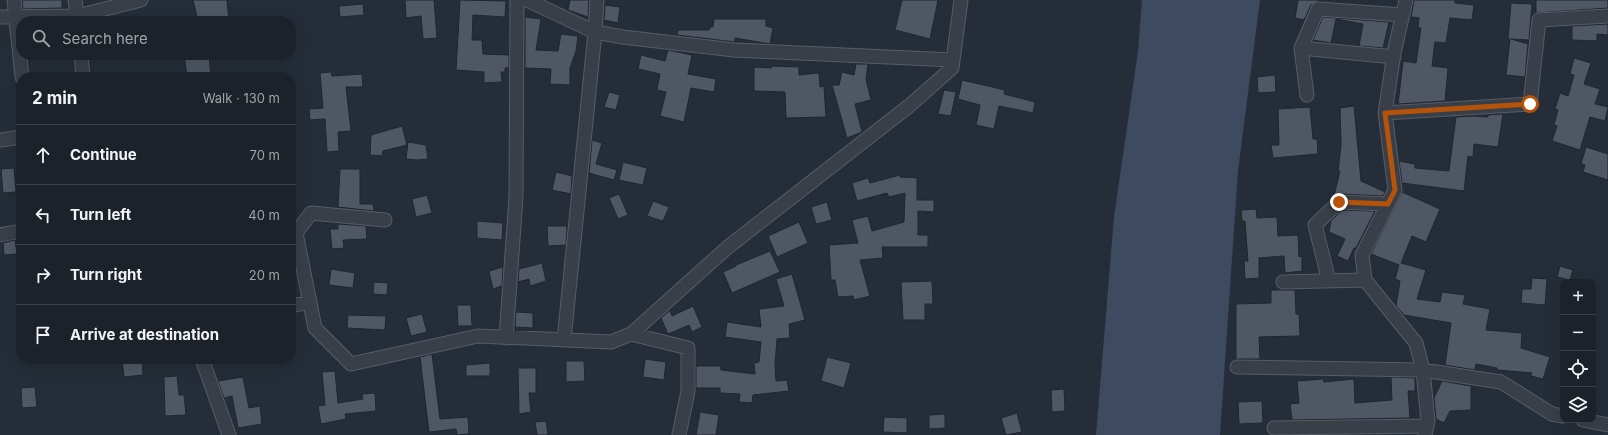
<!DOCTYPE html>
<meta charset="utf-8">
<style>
body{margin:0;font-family:Inter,sans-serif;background:#292f36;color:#f1f3f6}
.controls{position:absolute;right:12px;bottom:12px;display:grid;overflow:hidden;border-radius:8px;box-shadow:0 4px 16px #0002}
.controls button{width:36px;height:36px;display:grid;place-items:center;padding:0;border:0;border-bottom:1px solid #3a3f47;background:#1c222a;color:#f1f3f6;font:20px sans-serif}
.stop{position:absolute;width:12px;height:12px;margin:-9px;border:3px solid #b45309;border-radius:50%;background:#fff}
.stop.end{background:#b45309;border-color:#fff;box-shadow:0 1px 4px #0008}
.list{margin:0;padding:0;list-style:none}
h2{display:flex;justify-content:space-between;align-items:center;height:52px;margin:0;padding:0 16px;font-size:17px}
h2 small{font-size:13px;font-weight:400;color:#a0a4a8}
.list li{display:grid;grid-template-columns:26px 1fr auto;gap:12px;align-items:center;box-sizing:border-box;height:60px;padding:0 16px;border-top:1px solid #3a3f47}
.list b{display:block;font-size:15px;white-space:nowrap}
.list em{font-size:13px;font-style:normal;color:#a0a4a8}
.icon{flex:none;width:22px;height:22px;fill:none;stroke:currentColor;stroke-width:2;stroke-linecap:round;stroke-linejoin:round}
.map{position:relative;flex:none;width:1608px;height:435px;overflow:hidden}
.search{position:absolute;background:#1c222a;box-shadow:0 4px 16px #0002;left:16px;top:16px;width:280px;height:44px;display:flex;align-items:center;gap:10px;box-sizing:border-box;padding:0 14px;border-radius:16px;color:#a0a4a8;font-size:15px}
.panel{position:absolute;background:#1c222a;box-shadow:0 4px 16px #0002;left:16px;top:72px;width:280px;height:292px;border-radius:16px}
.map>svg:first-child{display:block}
.water{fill:#3d4a5f}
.building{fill:#4e5763;stroke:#20262f}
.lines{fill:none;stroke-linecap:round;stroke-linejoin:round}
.street-casing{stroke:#575d66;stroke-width:15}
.street{stroke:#383f49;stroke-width:13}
.route{stroke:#b45309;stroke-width:5}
</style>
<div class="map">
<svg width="1608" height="435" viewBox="0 0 1608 435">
<rect width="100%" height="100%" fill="#252d38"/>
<path class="water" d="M1142,0H1260L1238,171L1220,435H1096L1114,217L1138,51Z"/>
<path class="building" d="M22,0H62V8L23,9Z
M193,0H227L229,21H198Z
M405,0H434L437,38L423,39L421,16L406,18Z
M460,0L506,1L505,17L473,15L472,40H482L483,54L509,55V68H505V72H501L502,82L484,83V72L456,70Z
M570,0H589L588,17L568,10Z
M902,0H938L930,39L895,30Z
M1298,0H1320L1311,5L1304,20L1295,18Z
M1414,0H1455V3L1474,5L1472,20L1450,18L1446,43L1435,42L1432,66L1448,68L1445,101L1398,104L1403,61L1416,63L1421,28H1418L1419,18L1411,17Z
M1536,0H1608V8L1536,13Z
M1511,3L1532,4L1529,40L1511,39L1528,44L1525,77L1506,75L1510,39H1508Z
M363,4L364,15L340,17L339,6Z
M605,5L620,7L618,23L604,20Z
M525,17L541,19L536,50L558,51L561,34L578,36L576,51L570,68V85L550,84L551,69L525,68Z
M1323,17L1389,22L1383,48L1359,46L1363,24L1336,19L1331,43L1313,40Z
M714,19H766V26L773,28L770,44L735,38V42L677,35L678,30H709L710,27H713Z
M1608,24V35L1597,34V41L1572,40V26Z
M668,50L692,55L688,74L716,79L714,92L691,88L684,122L660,116L666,92L657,90L660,74L638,69L641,55L665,61Z
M184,55H209L211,77H187Z
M1574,58L1591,63L1584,84L1600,89L1595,104L1608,107L1605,121L1590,117L1580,150L1552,141L1557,126L1554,125L1558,110L1555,109L1560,93L1568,96L1574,75L1570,74Z
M856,64H868L866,79L871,100L855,104L862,132L847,138L832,85H839L842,72L854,75Z
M772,66L799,67V75L819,73L820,87L824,86L826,117L786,118L785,92L754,91V67L771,68Z
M331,72L332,76L362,74L363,87H346L351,131L338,132L339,151L327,152L325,119L310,120L309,109L323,108L320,73Z
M1275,75L1276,92L1258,93L1257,77Z
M962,80L1005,90L1004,94L1035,102L1033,113L999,106L994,129L976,125L980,105L958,99Z
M944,90L956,92L951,116L938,114Z
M609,92L620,95L616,110L604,107Z
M1354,106L1361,181L1385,192L1383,196L1339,194L1334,196L1340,171H1338L1341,145L1340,108Z
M1310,107L1313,139H1317L1318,154L1273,158L1271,145H1279L1278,109Z
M1503,114L1498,147L1474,144L1473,157L1468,156L1464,191L1402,183L1399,161L1415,164V168L1449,171L1456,117L1473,116L1488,117V115Z
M402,126L407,145L383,151L382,156L370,155L371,135Z
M592,140L602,143L596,164L617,170L614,180L589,173Z
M408,142L426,145L428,159L417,160L406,159Z
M1586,147L1608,154V180L1583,172L1585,165L1581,164Z
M623,162L647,168L643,185L619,180Z
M14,168L16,192L3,193L1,169Z
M340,169H360V204H373L374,211L338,207Z
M556,172L572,176L571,194L552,190Z
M900,175V177L917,178V200H934V212L918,211V235H928V247H882L883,258L860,260L870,296L854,300L853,296L838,297L835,280H831L829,245L858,243L852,220L868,216L872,231L904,222L905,193L889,197L887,193L857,201L852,183L868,178L870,183Z
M1402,192L1440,209L1426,242L1412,236L1401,263L1426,270L1417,299L1440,302L1442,292L1465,295L1463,304L1490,309L1486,330L1522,333L1521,348L1550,357L1543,379L1531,376L1532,373L1497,370V368L1476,364L1475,370L1445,365L1451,323L1404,315L1396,306L1400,281L1395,279L1399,265L1371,254Z
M619,194L628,215L618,219L609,198Z
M427,195L432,213L416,217L412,199Z
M653,201L669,207L663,221L647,216Z
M827,202L832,220L816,224L811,207Z
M1256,209L1257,218L1277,217L1278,236L1298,235L1299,257L1302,256V271L1285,273L1284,256L1259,258V278L1245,279L1244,261H1248L1245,221H1242L1241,210Z
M1342,210L1375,211L1356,248H1354L1348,261L1337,256L1345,239L1329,232L1331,221Z
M477,221L503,223L502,240L477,238Z
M799,222L808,243L777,257L768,236Z
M338,224L366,226L367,239L343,240L344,248L332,249L330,229H338Z
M547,226H567L566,245L548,246Z
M15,240L17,254L4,255L3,243Z
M770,251L780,272L732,293L723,272L736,266V265Z
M542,263L546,281L530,286L529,279L518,282L519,269Z
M1560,266L1573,270L1570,280L1557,277Z
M503,267L502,286L493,289L489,271Z
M331,269L355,273L353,288L329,285Z
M792,274L805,320L789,324L790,338L777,339L775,365L776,381L787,380L789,391L753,395L752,403L739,402L740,394L720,393V388H696V366H720L721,370L755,374L754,363L759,362L761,342L725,337L727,322L761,327L759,309L784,306L776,279Z
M1532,278L1547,279L1545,305L1521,303L1522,289H1531Z
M932,281L933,304H925V320H903L901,282Z
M374,282L388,283L387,295L373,294Z
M1271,290H1295L1296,314H1299L1300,336L1259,337L1260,359H1236V304L1271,303Z
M457,305H471L472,326H458Z
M693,306L702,327L692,332L689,325L668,334L661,318L670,310L672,316Z
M516,312L533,313V328L515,327Z
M422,314L427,332L411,336L406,318Z
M348,315L386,316L385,330L347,328Z
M432,354L440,419L468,417L469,434L457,435L456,429L429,432L420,357Z
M827,357L851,363L844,388L821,381Z
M122,359H142L143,375L124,377Z
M645,359L666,362L664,380L643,377Z
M566,361H584L585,381L566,382Z
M490,363V376H466V365Z
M518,368H536V393H529L531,412L519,414Z
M335,371L338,403L363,399L362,394L375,393L376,411L345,414L346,419L321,424L318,406L325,405L322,372Z
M177,376L179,395H184L186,415L165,416L164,377Z
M243,377L249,408L260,406L262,424L238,428L232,396L224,398L218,381Z
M1391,377L1415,378V391H1408L1410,418L1292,420L1290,404L1299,403L1297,381L1323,379L1324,382L1354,379L1355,403L1392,400Z
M1442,381L1471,386V410L1450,411L1444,423L1436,419L1434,398Z
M35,387L37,407L22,408L21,388Z
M1064,389L1065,411L1052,412L1051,390Z
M1262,401L1263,423L1239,424L1238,402Z
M700,412L719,415L716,435H696Z
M1017,413L1022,432L1006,435L1001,418Z
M945,414V428L929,429V415Z
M884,417L907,418V433L883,432Z
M546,421L548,435H537L535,422Z"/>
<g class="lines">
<g class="street-casing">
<path id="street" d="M14,0L22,77
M75,0L77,16L141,0
M527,0L595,32L623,37L734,50L953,60
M1406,0L1394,53L1385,113L1395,190L1362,255L1365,280L1416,343L1423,370L1428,421L1425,435
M0,17L77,16V21
M1301,48L1394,57
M81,55L83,77
M1307,95L1301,48L1318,9L1403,15
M1385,113L1530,104L1539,20L1608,16
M0,140L21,137
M291,231L296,233L315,328L351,364L478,336L611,342L631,334L728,247L909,106L952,68L961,0
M296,233L311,213L385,220
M0,235L21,231
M1329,281L1315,225L1339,202L1388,204
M1283,282L1365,280
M291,306L310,302
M631,334L688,348V391L679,435
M506,338L516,197L517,0
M564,340L595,32L597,0
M202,359L229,435
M1237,367L1423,370L1501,382L1552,414L1563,416
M1583,420L1608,425
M1274,428L1427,426"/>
</g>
<use href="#street" class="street"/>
</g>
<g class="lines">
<path class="route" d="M1339,202L1388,204L1395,190L1385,113L1530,104"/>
</g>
</svg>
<div class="controls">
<button>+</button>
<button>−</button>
<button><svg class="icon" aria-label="locate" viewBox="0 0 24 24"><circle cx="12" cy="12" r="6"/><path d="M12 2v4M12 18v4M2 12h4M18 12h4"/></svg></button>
<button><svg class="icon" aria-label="layers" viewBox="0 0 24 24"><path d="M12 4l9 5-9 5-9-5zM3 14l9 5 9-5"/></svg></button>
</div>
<div class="stop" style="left:1530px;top:104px"></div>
<div class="stop end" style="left:1339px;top:202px"></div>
<div class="search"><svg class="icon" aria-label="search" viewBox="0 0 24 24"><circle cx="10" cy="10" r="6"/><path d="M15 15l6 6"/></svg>Search here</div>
<section class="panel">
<h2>2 min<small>Walk · 130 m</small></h2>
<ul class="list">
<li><svg class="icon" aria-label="ahead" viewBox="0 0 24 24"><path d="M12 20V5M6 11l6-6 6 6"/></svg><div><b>Continue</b></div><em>70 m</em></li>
<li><svg class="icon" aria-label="left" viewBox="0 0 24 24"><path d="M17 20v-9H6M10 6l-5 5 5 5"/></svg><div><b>Turn left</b></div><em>40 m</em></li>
<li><svg class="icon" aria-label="right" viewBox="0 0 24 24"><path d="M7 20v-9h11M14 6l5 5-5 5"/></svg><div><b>Turn right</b></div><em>20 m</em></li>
<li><svg class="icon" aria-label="arrive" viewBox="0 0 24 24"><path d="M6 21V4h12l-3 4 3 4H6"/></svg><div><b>Arrive at destination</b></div></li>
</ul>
</section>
</div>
